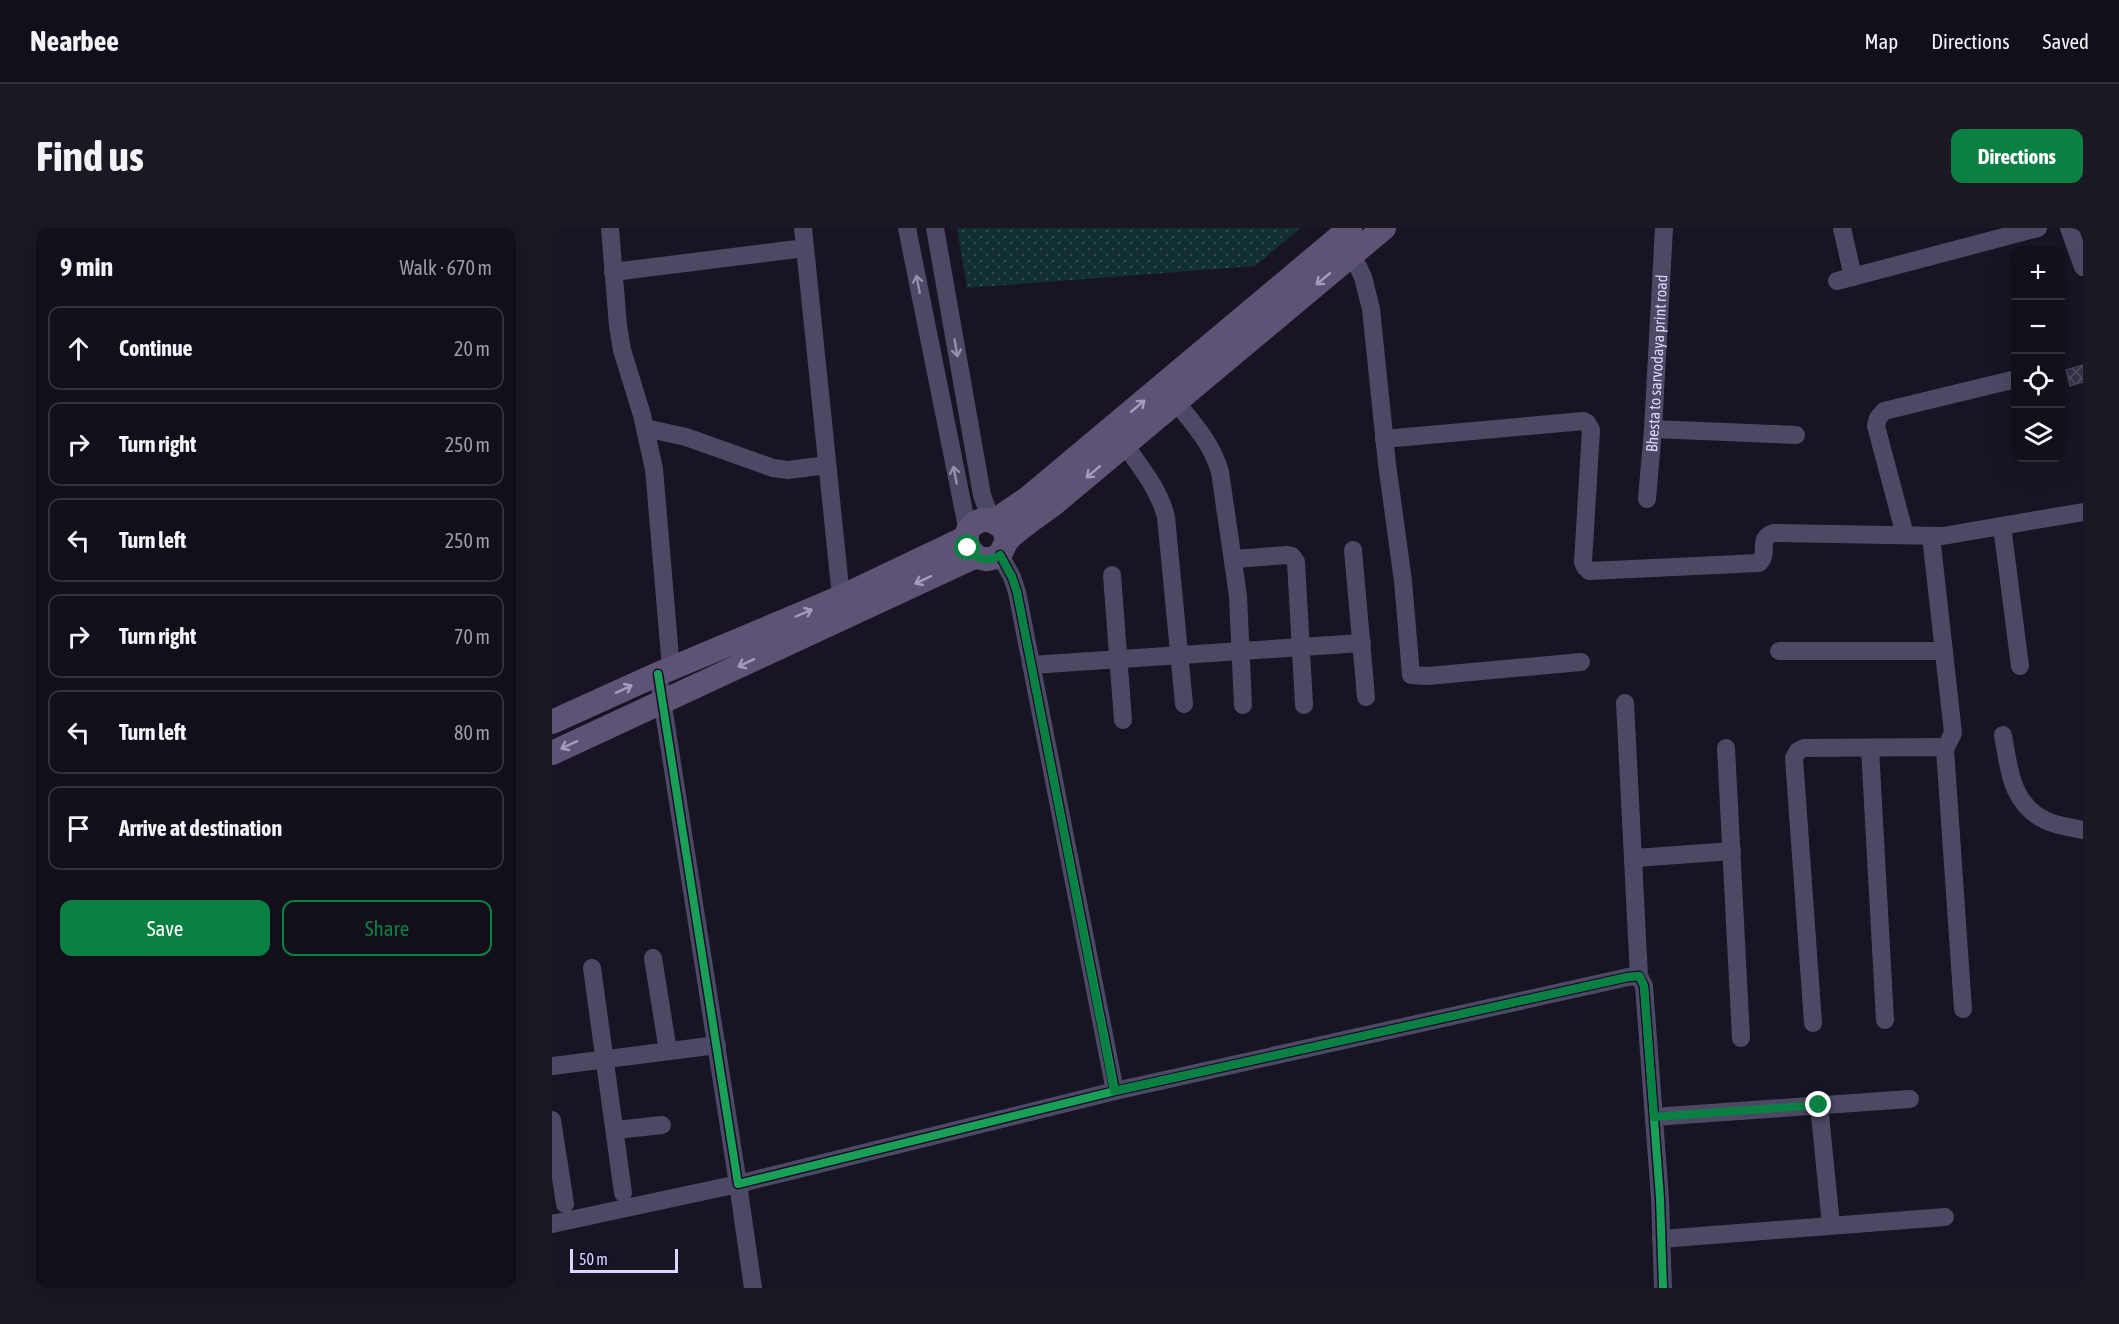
<!DOCTYPE html>
<meta charset="utf-8">
<style>
body{margin:0;font-family:"Asap Condensed",sans-serif;background:#1b1823;color:#f1f3f6}
.controls{position:absolute;right:18px;top:18px;display:grid;overflow:hidden;border-radius:12px;box-shadow:0 6px 24px #0002}
.controls button{width:54px;height:54px;display:grid;place-items:center;padding:0;border:0;border-bottom:2px solid #312f39;background:#120f1a;color:#f1f3f6;font:30px sans-serif}
.scale{position:absolute;left:18px;bottom:15px;width:108px;box-sizing:border-box;padding-left:6px;border:3px solid #dcd6ff;border-top:0;font-size:16px;line-height:21px;white-space:nowrap;color:#dcd6ff;-webkit-text-stroke:4px #140e29;paint-order:stroke}
.stop{position:absolute;width:18px;height:18px;margin:-14px;border:4px solid #0b8043;border-radius:50%;background:#fff}
.stop.end{background:#0b8043;border-color:#fff;box-shadow:0 2px 6px #0008}
.list{margin:0;padding:0;list-style:none}
h2{display:flex;justify-content:space-between;align-items:center;height:78px;margin:0;padding:0 24px;font-size:26px}
h2 small{font-size:20px;font-weight:400;color:#9c9ca2}
.list li{display:grid;grid-template-columns:39px 1fr auto;gap:18px;align-items:center;box-sizing:border-box;height:84px;margin:0 12px 12px;padding:0 12px;border:2px solid #312f39;border-radius:12px}
.list b{display:block;font-size:22px;white-space:nowrap}
.list em{font-size:20px;font-style:normal;color:#9c9ca2}
.actions{display:flex;gap:12px;padding:18px 24px}
.actions a{flex:1;padding:14px 0;border:2px solid #0b8043;border-radius:12px;text-align:center;font-size:21px;color:#0b8043}
.actions .main{background:#0b8043;color:#fff}
.icon{flex:none;width:33px;height:33px;fill:none;stroke:currentColor;stroke-width:2;stroke-linecap:round;stroke-linejoin:round}
.map{position:relative;flex:none;width:1531px;height:1060px;overflow:hidden;border-radius:12px}
header{display:flex;align-items:center;gap:36px;box-sizing:border-box;height:84px;padding:0 30px;background:#120f1a;border-bottom:2px solid #312f39}
header strong{font-size:28px}
nav{display:flex;gap:33px;margin-inline-start:auto;font-size:21px}
.intro{display:flex;align-items:center;justify-content:space-between;box-sizing:border-box;height:144px;padding:0 36px}
h1{margin:0;font-size:42px}
.button{padding:15px 27px;border-radius:12px;background:#0b8043;color:#fff;font-size:21px;font-weight:700}
main{display:flex;gap:36px;padding:0 36px}
aside{flex:1;background:#120f1a;border-radius:12px;box-shadow:0 6px 24px #0002}
.map>svg:first-child{display:block}
.park{fill:url(#park-dots)}
.building{fill:url(#building-cross-hatch);stroke:#453f57;stroke-width:1.5}
.lines{fill:none;stroke-linecap:round;stroke-linejoin:round}
.minor{stroke:#4b4964;stroke-width:18}
.major{stroke:#5f5375;stroke-width:24}
.cycleway-casing{stroke:#140e29;stroke-width:11}
.cycleway{stroke:#1a9f57;stroke-width:8}
.oneway{stroke:#a49bc1}
.oneway2{stroke:#9490b2}
.route{stroke:#0b8043;stroke-width:8}
.labels{text-anchor:middle;stroke-width:4.5;stroke-linejoin:round;paint-order:stroke}
.street-label{font-size:16px;fill:#dcd6ff;stroke:#140e29}
</style>
<header>
<strong>Nearbee</strong>
<nav><a>Map</a><a>Directions</a><a>Saved</a></nav>
</header>
<div class="intro"><h1>Find us</h1><a class="button">Directions</a></div>
<main>
<aside>
<h2>9 min<small>Walk · 670 m</small></h2>
<ul class="list">
<li><svg class="icon" aria-label="ahead" viewBox="0 0 24 24"><path d="M12 20V5M6 11l6-6 6 6"/></svg><div><b>Continue</b></div><em>20 m</em></li>
<li><svg class="icon" aria-label="right" viewBox="0 0 24 24"><path d="M7 20v-9h11M14 6l5 5-5 5"/></svg><div><b>Turn right</b></div><em>250 m</em></li>
<li><svg class="icon" aria-label="left" viewBox="0 0 24 24"><path d="M17 20v-9H6M10 6l-5 5 5 5"/></svg><div><b>Turn left</b></div><em>250 m</em></li>
<li><svg class="icon" aria-label="right" viewBox="0 0 24 24"><path d="M7 20v-9h11M14 6l5 5-5 5"/></svg><div><b>Turn right</b></div><em>70 m</em></li>
<li><svg class="icon" aria-label="left" viewBox="0 0 24 24"><path d="M17 20v-9H6M10 6l-5 5 5 5"/></svg><div><b>Turn left</b></div><em>80 m</em></li>
<li><svg class="icon" aria-label="arrive" viewBox="0 0 24 24"><path d="M6 21V4h12l-3 4 3 4H6"/></svg><div><b>Arrive at destination</b></div></li>
</ul>
<div class="actions"><a class="main">Save</a><a>Share</a></div>
</aside>
<div class="map">
<svg width="1531" height="1060" viewBox="0 0 1531 1060">
<defs>
<pattern id="park-dots" width="8" height="8" patternUnits="userSpaceOnUse" patternTransform="scale(1.5)"><rect width="8" height="8" fill="#122f31"/><path d="M2 2h.1M6 6h.1" fill="none" stroke="#344c50" stroke-width="1.8" stroke-linecap="round"/></pattern>
<pattern id="building-cross-hatch" width="8" height="8" patternUnits="userSpaceOnUse" patternTransform="scale(1.5)"><rect width="8" height="8" fill="#363245"/><path d="M0 0l8 8M0 8l8-8" fill="none" stroke="#524f61"/></pattern>
</defs>
<rect width="100%" height="100%" fill="#181423"/>
<path class="park" d="M405,0H749L703,38L415,60Z"/>
<path class="building" d="M1531,137V154L1518,158L1514,142Z"/>
<g class="lines">
<g class="minor">
<path d="M58,0L66,98L70,122L90,187L102,241L119,440"/>
<path d="M251,0L289,369"/>
<path d="M355,0L416,304"/>
<path d="M383,0L430,267L439,292"/>
<path d="M1290,0L1301,49"/>
<path d="M1517,0L1531,39"/>
<path d="M800,26L811,49L819,81L835,236L851,353L859,447L876,448L1029,434"/>
<path d="M61,44L253,20"/>
<path d="M1285,53L1486,0"/>
<path d="M624,174C642,196 660,216 668,244L686,368L691,477"/>
<path d="M93,200L134,209L221,240L236,242L275,237"/>
<path d="M1101,201L1244,207"/>
<path d="M832,211L1032,193L1035,195L1039,202L1031,334L1033,339L1037,343L1207,335C1218,325 1204,310 1222,305L1391,308L1531,284"/>
<path d="M573,217C589,240 607,261 614,289L632,476"/>
<path id="s1" d="M1095,271L1101,201L1112,0"/>
<path d="M1450,298L1468,438"/>
<path d="M1353,307L1324,198L1326,190L1332,183L1464,151"/>
<path d="M1379,308L1401,505L1393,521"/>
<path d="M801,322L814,469"/>
<path d="M448,327L460,349L465,364L563,863L1076,749L1087,748L1092,758L1108,970L1111,1060"/>
<path d="M682,331L735,327L740,328L744,334L752,477"/>
<path d="M560,347L571,492"/>
<path d="M1227,423H1392"/>
<path d="M479,437L810,415"/>
<path d="M106,446L186,956L563,863"/>
<path d="M1073,475L1087,748"/>
<path d="M1451,507C1457,541 1459,577 1495,593C1505,598 1520,599 1531,602"/>
<path d="M1174,520L1189,810"/>
<path d="M1318,521L1333,792"/>
<path d="M1083,630L1180,623"/>
<path d="M101,730L116,823"/>
<path d="M40,740L71,965"/>
<path d="M1261,795L1242,530L1246,523L1252,520L1387,519L1393,521L1411,781"/>
<path d="M0,838L165,817"/>
<path d="M1267,877L1279,997"/>
<path d="M1102,889L1358,871"/>
<path d="M0,892L13,976"/>
<path d="M64,902L110,897"/>
<path d="M0,996L186,956L201,1060"/>
<path d="M1109,1011L1393,989"/>
</g>
<path class="major" d="M442,293L476,270L798,0
M455,313L452,301C443,293 433,288 422,296C404,308 421,337 441,330C451,327 450,320 455,313C460,305 494,282 503,275L832,0
M0,494L106,446L289,369L415,309
M0,525L424,328"/>
<g class="cycleway-casing">
<path id="cycleway" d="M448,327L460,349L465,364L563,863L1076,749L1087,748L1092,758L1108,970L1111,1060
M106,446L186,956L563,863"/>
</g>
<use href="#cycleway" class="cycleway"/>
</g>
<defs><path id="oneway-shaft" d="M-6 0H5M1.5-3L5.5 0L1.5 3" fill="none" stroke-width="1.6" stroke-linecap="round" stroke-linejoin="round" transform="scale(1.5)"/></defs>
<g class="oneway">
<use href="#oneway-shaft" transform="translate(771 51) rotate(140)"/>
<use href="#oneway-shaft" transform="translate(586 178) rotate(-40)"/>
<use href="#oneway-shaft" transform="translate(541 244) rotate(140)"/>
<use href="#oneway-shaft" transform="translate(371 352) rotate(155)"/>
<use href="#oneway-shaft" transform="translate(252 385) rotate(-23)"/>
<use href="#oneway-shaft" transform="translate(194 435) rotate(155)"/>
<use href="#oneway-shaft" transform="translate(72 461) rotate(-25)"/>
<use href="#oneway-shaft" transform="translate(17 517) rotate(155)"/>
</g>
<g class="oneway2">
<use href="#oneway-shaft" transform="translate(366 56) rotate(-101)"/>
<use href="#oneway-shaft" transform="translate(404 120) rotate(80)"/>
<use href="#oneway-shaft" transform="translate(403 247) rotate(-101)"/>
</g>
<g class="lines">
<path class="route" d="M416,320C424,332 436,335 448,327L460,349L465,364L562,863L1076,749L1088,748L1092,758L1102,889L1267,877"/>
</g>
<g class="labels">
<g class="street-label">
<text dy="6" stroke="none"><textPath href="#s1" startOffset="136">Bhesta to sarvodaya print road</textPath></text>
</g>
</g>
</svg>
<div class="controls">
<button>+</button>
<button>−</button>
<button><svg class="icon" aria-label="locate" viewBox="0 0 24 24"><circle cx="12" cy="12" r="6"/><path d="M12 2v4M12 18v4M2 12h4M18 12h4"/></svg></button>
<button><svg class="icon" aria-label="layers" viewBox="0 0 24 24"><path d="M12 4l9 5-9 5-9-5zM3 14l9 5 9-5"/></svg></button>
</div>
<div class="scale">50 m</div>
<div class="stop" style="left:416px;top:320px"></div>
<div class="stop end" style="left:1267px;top:877px"></div>
</div>
</main>
